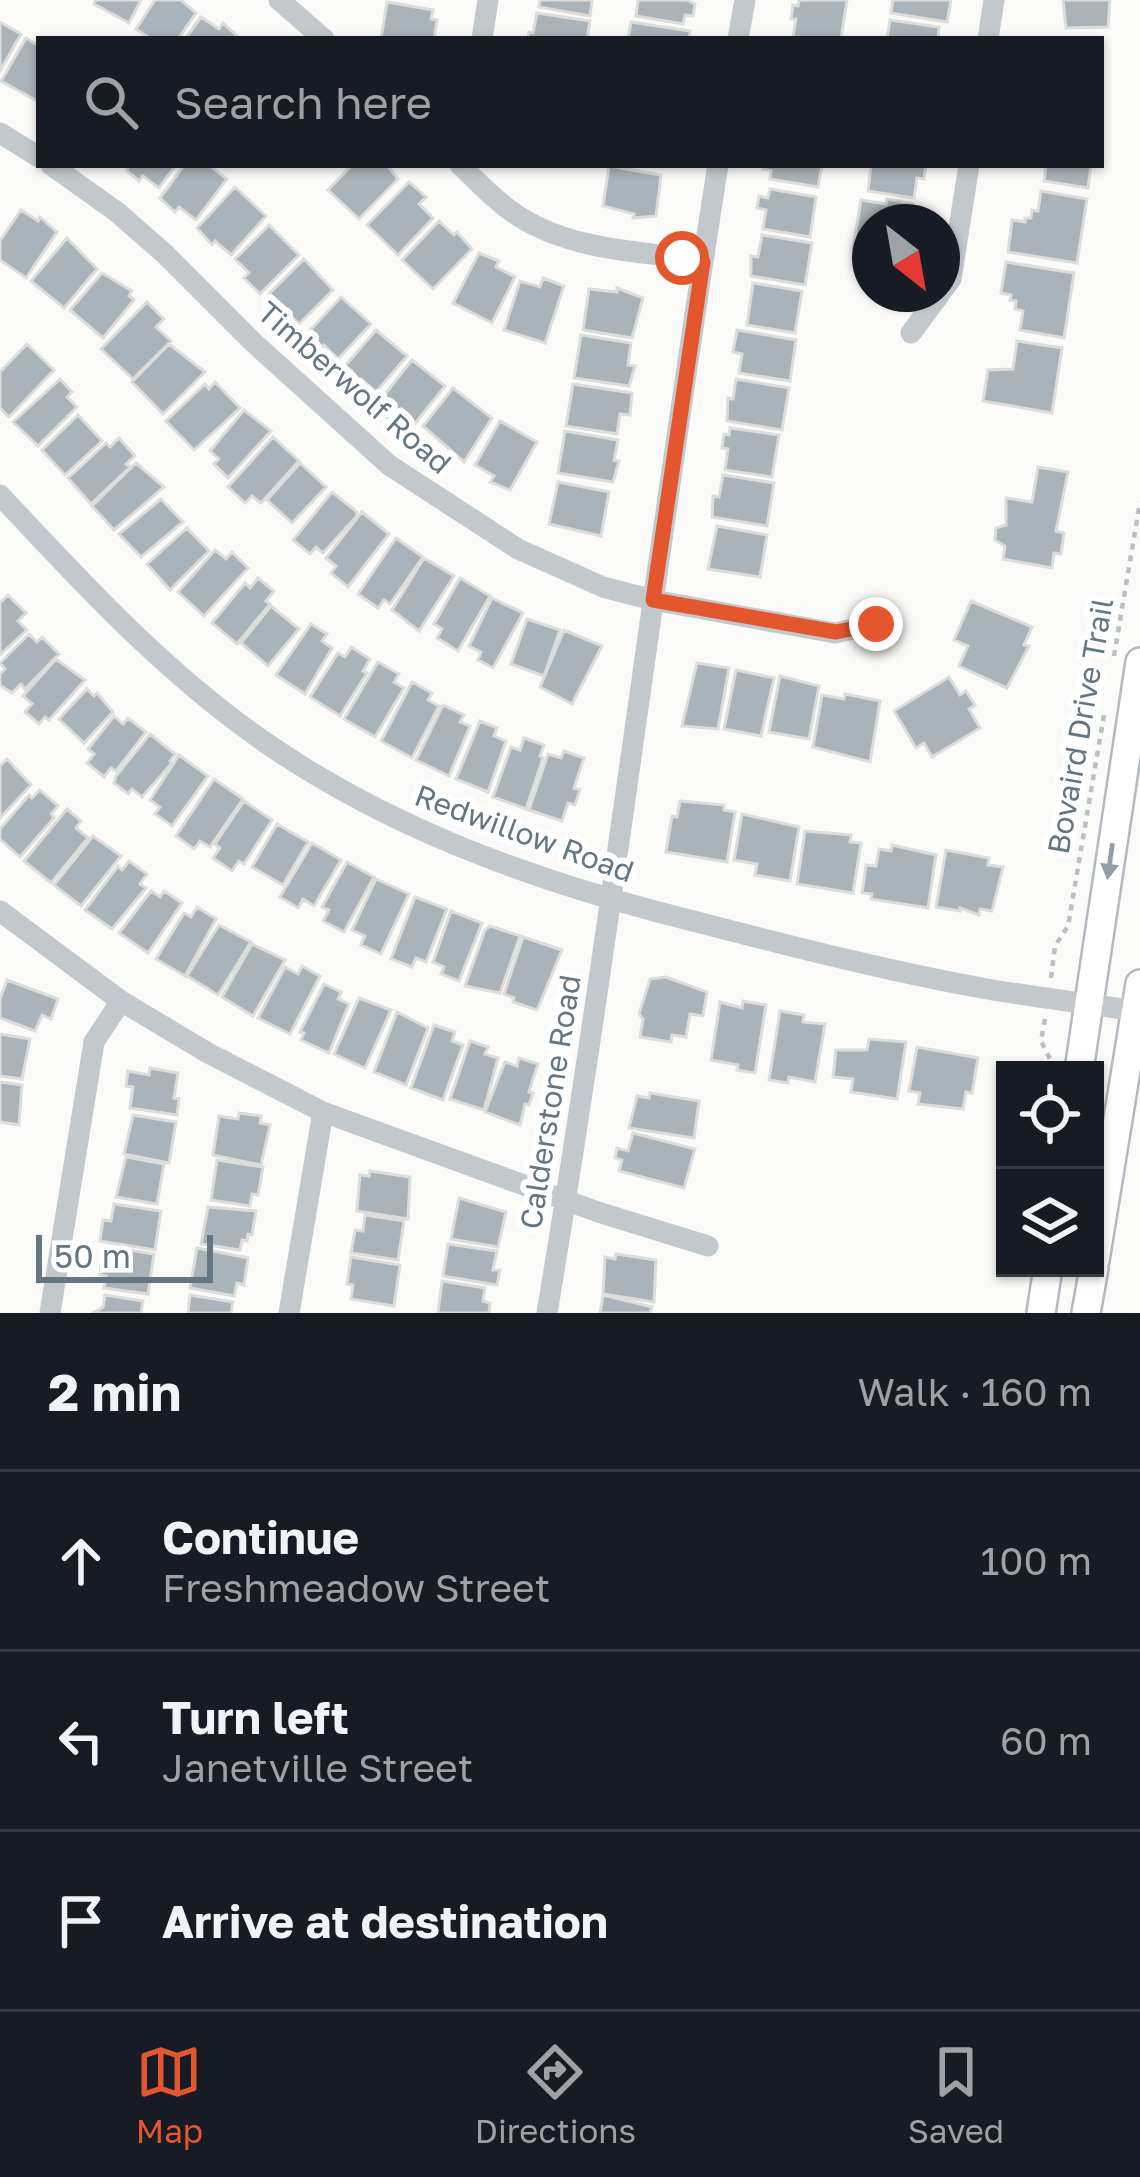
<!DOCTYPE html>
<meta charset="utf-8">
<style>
body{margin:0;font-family:"Golos Text",sans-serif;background:#242831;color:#f1f3f6}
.controls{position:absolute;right:36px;bottom:36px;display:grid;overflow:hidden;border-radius:0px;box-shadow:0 3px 9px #0004}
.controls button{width:108px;height:108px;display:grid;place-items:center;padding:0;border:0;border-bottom:3px solid #363941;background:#171b24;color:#f1f3f6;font:60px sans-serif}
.compass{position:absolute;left:852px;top:204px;width:108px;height:108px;border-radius:50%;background:#171b24;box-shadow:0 3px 9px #0004;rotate:149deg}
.scale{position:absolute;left:36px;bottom:30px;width:177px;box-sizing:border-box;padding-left:12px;border:6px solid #657683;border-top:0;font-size:33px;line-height:42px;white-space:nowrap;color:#657683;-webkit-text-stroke:9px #fff;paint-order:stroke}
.stop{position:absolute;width:36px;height:36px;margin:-27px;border:9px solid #e4572e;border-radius:50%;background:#fff}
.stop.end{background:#e4572e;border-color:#fff;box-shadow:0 3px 12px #0008}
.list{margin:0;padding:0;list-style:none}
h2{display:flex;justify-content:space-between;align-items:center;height:156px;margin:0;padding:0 48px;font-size:51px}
h2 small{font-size:39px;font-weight:400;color:#9ea1a6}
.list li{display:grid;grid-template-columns:78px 1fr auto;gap:36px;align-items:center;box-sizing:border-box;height:180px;padding:0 48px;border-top:3px solid #363941}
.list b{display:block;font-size:45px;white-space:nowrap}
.list p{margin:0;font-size:39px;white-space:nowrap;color:#9ea1a6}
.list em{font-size:39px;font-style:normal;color:#9ea1a6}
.icon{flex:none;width:66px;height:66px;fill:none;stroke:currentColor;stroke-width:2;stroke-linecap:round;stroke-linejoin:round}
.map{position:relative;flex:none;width:1140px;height:1313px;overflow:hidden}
.search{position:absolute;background:#171b24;box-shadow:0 3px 9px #0004;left:36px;right:36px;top:36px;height:132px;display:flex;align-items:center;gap:30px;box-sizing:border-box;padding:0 42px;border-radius:0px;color:#9ea1a6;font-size:45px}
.sheet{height:696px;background:#171b24}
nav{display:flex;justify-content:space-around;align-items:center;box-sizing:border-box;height:168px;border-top:3px solid #363941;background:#171b24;font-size:33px;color:#9ea1a6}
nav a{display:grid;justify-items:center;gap:6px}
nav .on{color:#e4572e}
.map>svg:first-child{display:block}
.building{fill:#aab3b9;stroke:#dcdcda;stroke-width:3}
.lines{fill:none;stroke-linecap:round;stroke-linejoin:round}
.secondary-casing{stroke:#b3babf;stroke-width:32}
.path{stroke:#bbbfc2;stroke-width:4.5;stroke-dasharray:6 6;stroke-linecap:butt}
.street{stroke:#c3c8cc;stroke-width:21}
.secondary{stroke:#fff;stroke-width:27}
.oneway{fill:#939fa8}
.route{stroke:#e4572e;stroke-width:15}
.labels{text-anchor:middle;stroke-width:12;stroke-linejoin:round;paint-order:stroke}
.street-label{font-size:30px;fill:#657683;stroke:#fff}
</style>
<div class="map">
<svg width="1140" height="1313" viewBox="0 0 1140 1313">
<rect width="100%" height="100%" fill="#fafaf8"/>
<path class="building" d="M96,0H141L129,23L94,4Z
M155,0H181L196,13L178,39H151L136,29Z
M540,0H592L590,16L539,7Z
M638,0H687L695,4L693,16L685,15L683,24L636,16Z
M799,0H847L841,39L793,37L796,19H791L793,5L798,6Z
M893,0H951L947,22L891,13Z
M1063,0H1110L1108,27L1066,28Z
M387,2L433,10L431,19L437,20L434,39H381Z
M537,13L590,21L587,39H528L529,32L533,33Z
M201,17L219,29L223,23L238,37L185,39Z
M890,20L939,27L938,39H887Z
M0,22L21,34L0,71Z
M631,22L690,31L689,39H628Z
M26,38L39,46V102L1,81Z
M128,165H176L159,188L143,176L139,181L127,171Z
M184,165H209L227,179L196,220L179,207L175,212L160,198Z
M352,165H387L398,179L359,219L328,190Z
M763,165H822L818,187L770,179L771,171L763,169Z
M871,165H926L924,179L917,178L914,198L868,191Z
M1046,165H1091L1088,188L1044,181Z
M609,166L661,175L656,216L633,218L634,214L603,206Z
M409,182L426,197L419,204L433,218L398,255L367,225Z
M235,187L266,216L231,255L215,241L212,245L197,228Z
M770,189L816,197L810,237L763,229L766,210L757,208L759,196L768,198Z
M1041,191L1087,199L1077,263L1008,252L1012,220L1025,222V218H1031L1032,210L1038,211Z
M887,199L913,204L910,222H870V251L853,248L861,200L886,204Z
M21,210L38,221L40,217L57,232L26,278L0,260V241Z
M439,221L454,235L457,232L472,249L433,289L402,260Z
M269,225L299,255L260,294L244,278L249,273L235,259Z
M762,235L812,243L805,285L751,276V256L758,257Z
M67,238L97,269L64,308L31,281Z
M479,253L499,261L496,267L515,277L492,323L453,303Z
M304,259L333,290L299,324L285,310L281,314L270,303L274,298L269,294Z
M1006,262L1074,273L1064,338L1020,330L1023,311L1015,309L1016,301L1010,300L1011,295L1001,293Z
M102,273L132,291L129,296L134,300L103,338L70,310Z
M543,278L564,286L545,343L504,330L520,281L540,287Z
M753,283L802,291L795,333L747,325Z
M617,288L643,298L632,338L583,330L589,289L617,292Z
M341,297L371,324L338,359L324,345L317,353L302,339Z
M147,302L164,319L156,327L171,341L133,379L101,349Z
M376,330L407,356L376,392L361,379L355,387L345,379L352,371L345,366Z
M737,330L796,340L790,381L739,373L742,354L733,352Z
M581,335L631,343L628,365L635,366L629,386L574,378Z
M1017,341L1062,348L1052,413L983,401L988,370L1013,369Z
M27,344L54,370L9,417L0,408V372Z
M169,344L205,372L163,414L132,382Z
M412,360L445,386L413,426L397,414L392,421L374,408Z
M60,379L72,392L67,397L77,407L38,446L13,422Z
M736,379L789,388L782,430L727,421L728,398L733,399Z
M215,382L240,408L194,450L166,421L205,384L209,389Z
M573,384L632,393L630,415L620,414L617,434L566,426Z
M453,388L492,418L464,462L423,426Z
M244,410L271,431L228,478L214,464L219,459L210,451Z
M78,415L102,441L65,475L42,450Z
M500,421L537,442L510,490L490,482L494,476L475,465Z
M730,428L779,435L772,477L725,470L728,449L722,448L724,434L729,435Z
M565,431L618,440L614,460L619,461L613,482L558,473Z
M273,437L299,461L261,503L252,496L245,503L228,487Z
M119,438L135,456L126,464L130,467L91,504L68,478L106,443L110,447Z
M136,463L164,487L114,530L92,506Z
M300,463L326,487L292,523L267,500Z
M1038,467L1068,472L1056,531L1064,533L1061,554L1054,553L1052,568L1003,559L1005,546L995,540L996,528L1006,525V498L1032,502Z
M723,475L774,483L767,526L712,517L713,496L719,497Z
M558,482L609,492L601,536L549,524Z
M332,492L357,512L356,517L323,553L316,547L310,554L293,540Z
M161,499L183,522L141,557L119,534Z
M362,512L389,534L348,587L331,573L336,566L326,558Z
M717,526L767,535L760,577L708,569Z
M187,528L209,551L170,590L147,564Z
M396,538L423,557L390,604L384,600L378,608L358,594Z
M215,550L226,559L232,552L248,568L204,616L178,592Z
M424,558L454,576L419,631L392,610Z
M258,578L274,591L266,601L270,604L237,644L212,623L245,583L250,588Z
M460,578L490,596L458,651L437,638L442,629L434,624Z
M8,595L26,613L18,621L27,630L0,655V603Z
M492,598L523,613L493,668L478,660L481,652L469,646Z
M971,601L1032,627L1024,645L1029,646L1007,688L959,666L968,646L954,640Z
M271,606L299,629L268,666L241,643Z
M527,619L560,630L544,676L511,664Z
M311,624L327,634L322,641L332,648L305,694L276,675Z
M564,630L602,646L572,704L540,687Z
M29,634L37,642L42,637L59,654L25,689L21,684L12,693L0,685V674L5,669L0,663Z
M351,647L370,659L363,671L367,673L340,716L310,697L338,653L345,657Z
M56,659L85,680L49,720L45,717L39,724L25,712L32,704L23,696Z
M378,662L399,674L394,682L404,688L375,737L344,719Z
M697,663L729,668L718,729L682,726Z
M736,670L774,678L761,736L724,729Z
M780,676L819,686L809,739L769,732Z
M949,677L960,695L966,691L975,705L969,709L980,728L932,757L924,743L916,748L894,711Z
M412,682L432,693L428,700L439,706L412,758L381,741Z
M87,689L94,696L97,693L113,712L84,743L59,719Z
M845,694L880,701L870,762L813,747L822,695L844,699Z
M443,705L464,715L460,722L470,726L449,776L416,760Z
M114,716L123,724L128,718L146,732L116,771L111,768L104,777L87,763L94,754L88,749Z
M480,721L497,728L494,736L506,741L488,792L456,779Z
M150,734L175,754L170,761L172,763L142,797L132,789L128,794L114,783L116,776Z
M524,738L544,745L540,756L543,758L526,809L493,797L511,747L520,750Z
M564,751L584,758L574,788L580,790L575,805L568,803L562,821L529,810L548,754L561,758Z
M179,755L208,776L172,826L155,814L160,807L150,800Z
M7,759L31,785L0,818V766Z
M214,779L243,799L210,847L200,841L194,849L176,836Z
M40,790L58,806L51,814L54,818L20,857L0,839V829L29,795L32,798Z
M244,801L272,820L244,864L239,861L232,871L213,858L220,848L215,844Z
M680,801L724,805V810L735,812L727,862L666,852L672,816L677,817Z
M67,809L81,821L76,828L88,838L51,883L24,861Z
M742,814L799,827L790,881L755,875L757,864L734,860Z
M277,824L308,842L283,885L252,867Z
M805,831L851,835L850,842L861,843L853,893L797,884Z
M93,836L121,856L81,906L54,885Z
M312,843L341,860L314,906L303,899L298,908L280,897Z
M892,845L936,855L928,908L871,899L872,894L862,893L866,865L876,866L879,849L891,851Z
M946,850L989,858L988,865L1003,867L992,911L980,909L979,915L960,908V911L936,907Z
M129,861L147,874L140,884L146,888L112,929L85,910L118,866L122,870Z
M347,862L374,877L344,932L323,921L329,910L322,907Z
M376,879L409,894L381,954L361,945L365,936L352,930Z
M151,891L160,897L164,891L182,903L148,953L119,933Z
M415,897L447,909L426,962L416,958L412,967L391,959Z
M197,907L216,919L185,976L156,959L184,913L191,917Z
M451,911L482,923L459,981L441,974L444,967L433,962Z
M219,925L251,942L218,995L187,976Z
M490,926L520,936L500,993L465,986L485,930Z
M523,937L562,950L537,1010L513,1002L514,998L504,994Z
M252,944L285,960L253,1016L222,997Z
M302,966L320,976L290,1034L258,1018L285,967L298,974Z
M666,977L707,992L703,1016L690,1014L686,1037L672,1035L671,1042L640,1037L643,1019L639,1014L650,979Z
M7,980L58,999L51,1019L42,1015L35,1031L0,1018V999Z
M324,984L341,992L338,999L349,1004L329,1053L301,1040L304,1033L300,1032Z
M359,998L391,1010L365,1068L334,1054Z
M743,1001L766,1005L755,1073L737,1070L738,1065L711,1060L720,1002L742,1008Z
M780,1011L804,1015L803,1022L825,1024L815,1082L789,1077L788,1083L769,1080Z
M397,1012L428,1028L406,1085L374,1072Z
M434,1025L455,1032L452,1041L463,1045L443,1100L411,1088Z
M0,1034L30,1039L22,1079L0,1076Z
M869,1039L906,1042L897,1099L851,1092L853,1079L833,1077L836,1050H867Z
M470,1041L488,1047L485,1054L498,1058L484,1110L450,1099Z
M917,1047L978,1058L972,1093L966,1092L963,1109L918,1104L920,1093L909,1091Z
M519,1058L538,1064L529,1092L533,1093L529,1105L525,1104L520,1125L485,1112L505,1062L517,1066Z
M150,1068L178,1073L174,1098L179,1099L177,1115L130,1108L133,1087L126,1086L128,1071L149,1075Z
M0,1082L22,1085L19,1125L0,1122Z
M650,1093L699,1101L694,1138L629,1128L637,1096L649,1098Z
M239,1113L261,1116L260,1123L270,1125L261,1165L213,1155L219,1116L238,1119Z
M133,1115L176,1122L169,1163L124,1154Z
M633,1133L695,1149L684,1188L619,1171L622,1160L615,1158L617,1148L628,1151Z
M126,1157L164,1164L157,1204L116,1197Z
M217,1160L263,1167L258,1195L252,1194L250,1206L211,1200Z
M370,1171L410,1177L408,1219L357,1211L360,1175L369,1176Z
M459,1198L506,1212L498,1247L451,1239Z
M114,1204L161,1211L155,1250L100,1241L103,1220L111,1221Z
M208,1207L256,1211L252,1235L248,1234L247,1241L242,1240L240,1250L201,1244Z
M365,1215L404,1221L398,1260L351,1253L355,1230L363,1231Z
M448,1244L497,1251L493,1270H500L497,1285L443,1276Z
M109,1247L154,1254L148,1294L104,1288L106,1276L100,1275L101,1266L105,1267Z
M197,1248L248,1258L244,1285L237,1283L234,1296L190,1288Z
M616,1254L656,1260L654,1302L603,1294L605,1257L615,1259Z
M351,1257L400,1265L394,1306L351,1299L353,1285L347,1284Z
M442,1281L485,1288L483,1301L490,1303L489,1313H438Z
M105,1295L143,1301L141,1313H93L103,1307Z
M190,1295L233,1302L231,1313H188Z
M603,1295L652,1307L650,1313H600Z"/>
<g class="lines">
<g class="secondary-casing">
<path id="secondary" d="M1079,1070L1140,662
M1095,1260L1140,984
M1041,1313L1048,1268
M1086,1313L1094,1268"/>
</g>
<path class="path" d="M1114,656L1140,502
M1051,978L1055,946L1068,926L1105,709
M1045,1019L1041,1041L1053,1065"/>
<path class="street" d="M279,0L324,39
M482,39L488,0
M738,39L745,0
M988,39L994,0
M0,133L39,157
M51,165L117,212L166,255L254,343L389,465L518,549L603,587L653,600L835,633L876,624
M460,165C483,187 505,211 534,225C584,251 648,252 703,261
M942,291L951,279L969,165
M911,333L940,294
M0,495C84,585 165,673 266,743C385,825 519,875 658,912C767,940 876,969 987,989C1038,998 1089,1003 1140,1012
M0,911L121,1001L208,1053L323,1112L598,1212L708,1246
M50,1313L94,1042L121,1001
M289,1313L323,1112
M547,1313C611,931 657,547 718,165"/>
<use href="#secondary" class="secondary"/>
</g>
<defs><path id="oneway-solid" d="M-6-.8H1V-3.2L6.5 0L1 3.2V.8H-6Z" transform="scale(3)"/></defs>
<use class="oneway" href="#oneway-solid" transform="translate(1110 861) rotate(98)"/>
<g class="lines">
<path class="route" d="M682,258L703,262L653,600L836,632L876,624"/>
</g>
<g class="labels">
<g class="street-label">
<text transform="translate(354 388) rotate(41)" y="10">Timberwolf Road</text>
<text transform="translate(1081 726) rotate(-80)" y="10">Bovaird Drive Trail</text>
<text transform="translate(524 834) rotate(20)" y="10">Redwillow Road</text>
<text transform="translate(551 1102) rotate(-81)" y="10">Calderstone Road</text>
</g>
</g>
</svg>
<div class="controls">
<button><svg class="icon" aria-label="locate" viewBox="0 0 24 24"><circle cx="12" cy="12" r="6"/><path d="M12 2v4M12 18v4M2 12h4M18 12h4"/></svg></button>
<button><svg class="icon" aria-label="layers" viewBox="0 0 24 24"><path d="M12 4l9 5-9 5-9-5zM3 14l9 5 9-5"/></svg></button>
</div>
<svg class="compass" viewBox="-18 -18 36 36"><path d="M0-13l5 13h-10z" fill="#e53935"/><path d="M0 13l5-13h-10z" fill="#9ea1a6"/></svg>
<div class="scale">50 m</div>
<div class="stop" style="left:682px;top:258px"></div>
<div class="stop end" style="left:876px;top:624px"></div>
<div class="search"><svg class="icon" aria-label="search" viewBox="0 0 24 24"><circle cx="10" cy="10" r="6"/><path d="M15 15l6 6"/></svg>Search here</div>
</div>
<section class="sheet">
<h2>2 min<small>Walk · 160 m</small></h2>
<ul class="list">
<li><svg class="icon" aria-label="ahead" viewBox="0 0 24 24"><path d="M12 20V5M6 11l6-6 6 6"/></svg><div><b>Continue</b><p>Freshmeadow Street</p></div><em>100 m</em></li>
<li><svg class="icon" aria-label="left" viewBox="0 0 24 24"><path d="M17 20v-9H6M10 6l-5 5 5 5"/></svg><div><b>Turn left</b><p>Janetville Street</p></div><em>60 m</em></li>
<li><svg class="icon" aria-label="arrive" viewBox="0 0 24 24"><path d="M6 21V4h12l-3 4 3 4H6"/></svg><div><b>Arrive at destination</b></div></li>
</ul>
</section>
<nav>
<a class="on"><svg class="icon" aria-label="map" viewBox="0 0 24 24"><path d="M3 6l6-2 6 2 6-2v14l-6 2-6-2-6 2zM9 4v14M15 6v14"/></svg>Map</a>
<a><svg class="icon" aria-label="directions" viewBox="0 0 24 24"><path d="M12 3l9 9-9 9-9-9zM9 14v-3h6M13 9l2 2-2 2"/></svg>Directions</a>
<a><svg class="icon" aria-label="saved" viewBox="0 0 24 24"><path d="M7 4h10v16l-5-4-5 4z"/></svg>Saved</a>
</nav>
